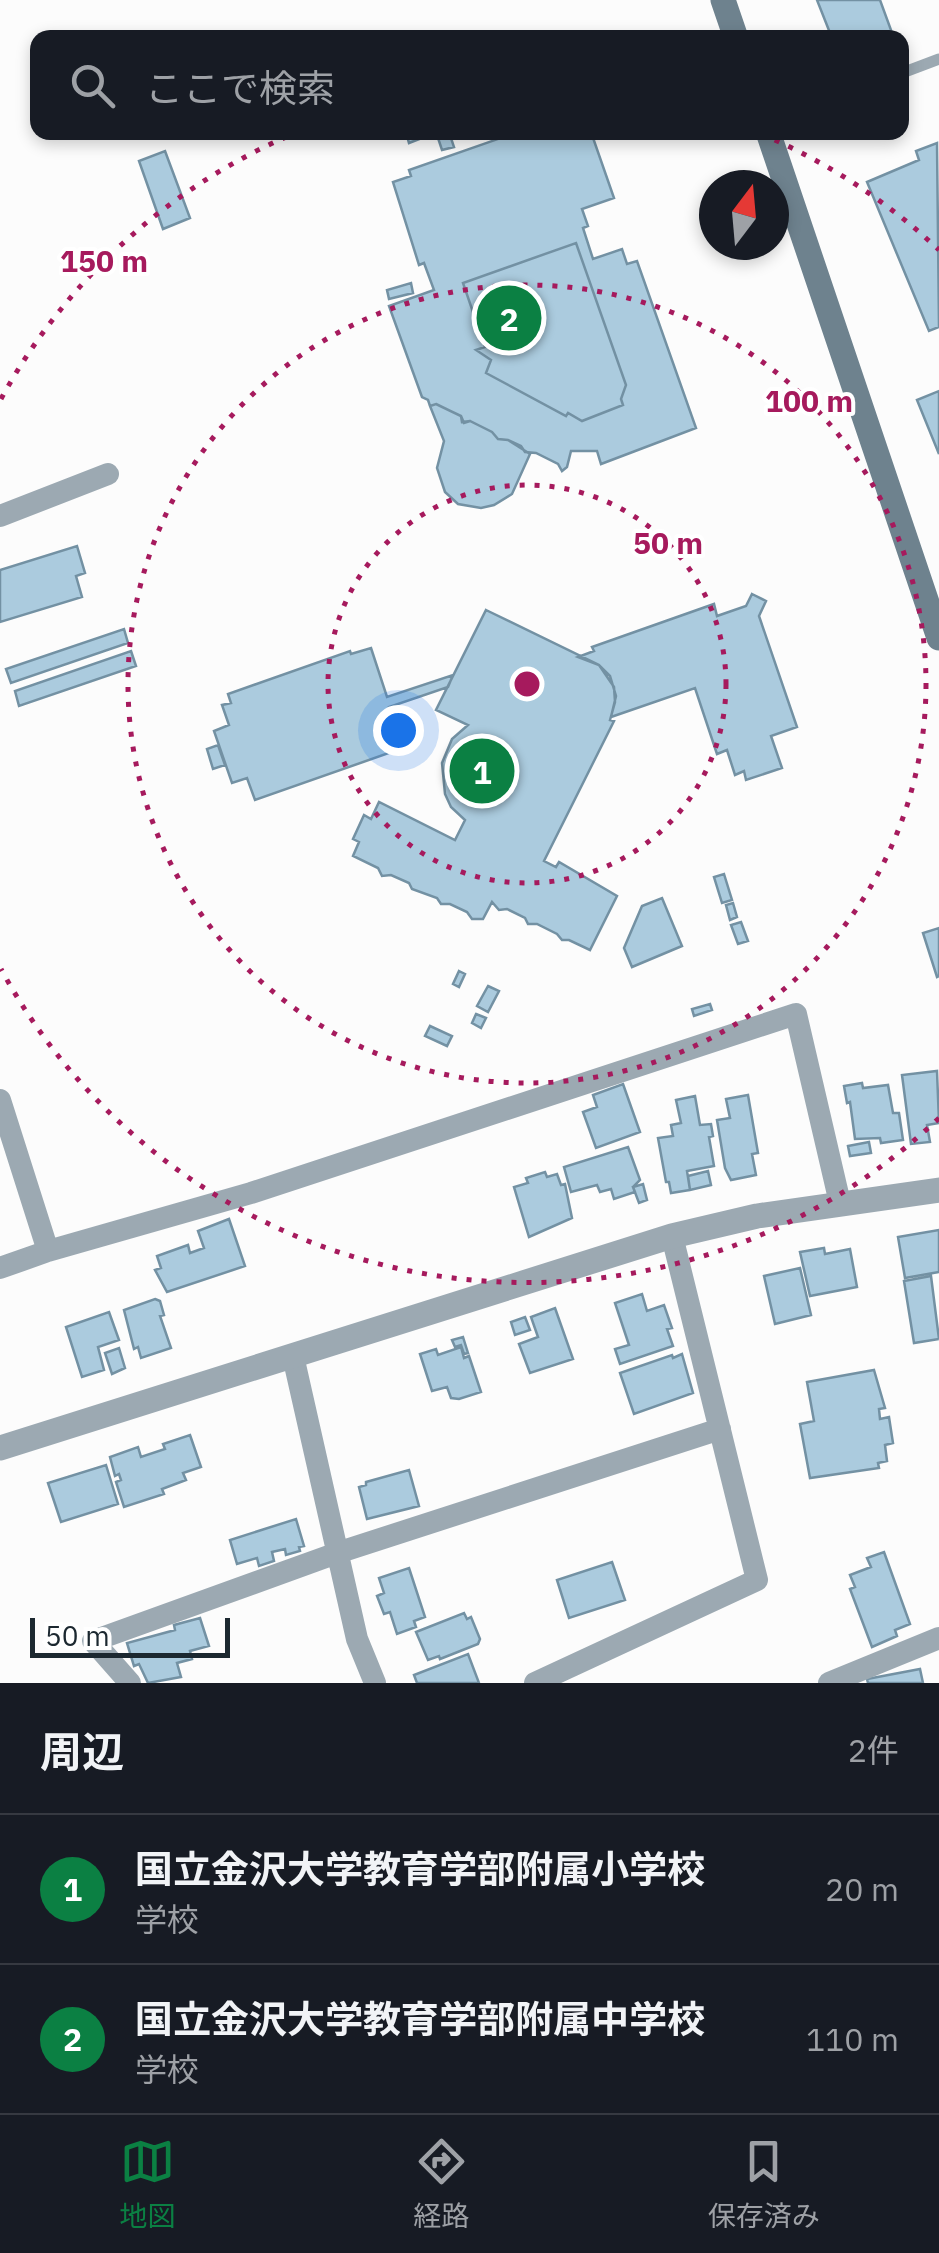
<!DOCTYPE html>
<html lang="ja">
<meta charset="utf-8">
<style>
body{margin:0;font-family:"IBM Plex Sans","Noto Sans JP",sans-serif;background:#242831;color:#f1f3f6}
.compass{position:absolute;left:699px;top:170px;width:90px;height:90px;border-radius:50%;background:#171b24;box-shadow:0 5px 15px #0003;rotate:16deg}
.scale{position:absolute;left:30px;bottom:25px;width:200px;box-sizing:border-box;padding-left:10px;border:5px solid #1c2830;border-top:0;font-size:28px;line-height:35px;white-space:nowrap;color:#1c2830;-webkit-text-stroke:8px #fff;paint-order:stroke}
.you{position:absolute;left:398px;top:730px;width:35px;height:35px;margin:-25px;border:8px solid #fff;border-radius:50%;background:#1a73e8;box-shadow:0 0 0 15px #1a73e833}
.badge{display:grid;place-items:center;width:65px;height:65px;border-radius:50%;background:#0b8043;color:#fff;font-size:32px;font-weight:700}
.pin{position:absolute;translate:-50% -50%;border:5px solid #fff;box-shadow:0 2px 10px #0006}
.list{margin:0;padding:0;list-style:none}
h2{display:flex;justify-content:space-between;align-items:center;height:130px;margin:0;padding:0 40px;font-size:42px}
h2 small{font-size:32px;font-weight:400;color:#9ea1a6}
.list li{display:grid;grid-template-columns:65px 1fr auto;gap:30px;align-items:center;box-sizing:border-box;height:150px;padding:0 40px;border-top:2px solid #363941}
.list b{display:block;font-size:38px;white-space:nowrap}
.list p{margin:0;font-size:32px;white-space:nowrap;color:#9ea1a6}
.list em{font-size:32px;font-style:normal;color:#9ea1a6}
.icon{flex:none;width:55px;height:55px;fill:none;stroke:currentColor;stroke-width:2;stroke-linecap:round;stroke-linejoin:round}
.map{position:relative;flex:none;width:939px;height:1683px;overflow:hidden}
.search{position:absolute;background:#171b24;box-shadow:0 5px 15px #0003;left:30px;right:30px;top:30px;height:110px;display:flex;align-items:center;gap:25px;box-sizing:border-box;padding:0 35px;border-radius:20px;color:#9ea1a6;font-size:38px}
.sheet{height:430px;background:#171b24}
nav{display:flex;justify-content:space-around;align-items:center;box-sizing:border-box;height:140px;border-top:2px solid #363941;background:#171b24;font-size:28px;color:#9ea1a6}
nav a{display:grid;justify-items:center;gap:5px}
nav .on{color:#0b8043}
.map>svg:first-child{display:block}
.building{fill:#abcbde;stroke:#7391a3;stroke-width:2.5}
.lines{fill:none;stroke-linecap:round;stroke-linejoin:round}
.service{stroke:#9ca9b2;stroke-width:11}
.minor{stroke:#9ca9b2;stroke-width:22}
.tertiary{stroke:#9ca9b2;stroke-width:25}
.secondary{stroke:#6e828e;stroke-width:25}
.ring{fill:none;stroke:#a61a5d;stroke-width:5;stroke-dasharray:5 10}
.centre{fill:#a61a5d;stroke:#fff;stroke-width:5}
.ring-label{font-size:30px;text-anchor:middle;font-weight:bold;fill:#a61a5d;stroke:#fff;stroke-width:8;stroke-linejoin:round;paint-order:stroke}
</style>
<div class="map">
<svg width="939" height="1683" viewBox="0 0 939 1683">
<rect width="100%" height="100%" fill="#fcfcfc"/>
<path class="building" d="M817,0H880L891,30L873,38H832Z
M420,132L422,138L409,143L407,136Z
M436,132H449L454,147L442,150Z
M518,132H591L614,198L582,209L588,226L583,228L593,259L622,249L627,264L637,261L696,428L601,464L597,451H571L567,467L562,471L558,464L536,453L525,452L521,446L508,440L498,439L492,432L470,421L464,423L461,416L436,404L430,406L428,400L422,397L389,306L434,290L424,263L419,265L393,182L411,176L409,170Z
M937,143L939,327L929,331L867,182L919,160L916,151Z
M165,151L190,218L163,229L139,161Z
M576,243L626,385L621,399L623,405L582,421L568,413L566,416L486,373L491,360L476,350L485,347L463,283Z
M411,283L413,293L389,299L387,290Z
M939,391V454L917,400Z
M436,404L461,416L462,422L470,421L492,432L498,439L508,440L530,454L512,494L494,505L481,508L458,504L445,492L437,468L444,441L430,406Z
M77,546L85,573L76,576L82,597L0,622V570Z
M752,594L766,601L759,616L797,727L771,736L782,768L746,780L744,771L735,775L727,750L717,754L695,688L611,717L616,696L610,676L599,665L578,657L594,651L592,647L714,604L717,616L746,606Z
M486,610L599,665L614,687L615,702L610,720L614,721L544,861L556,867L559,862L617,896L590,950L569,940H562L557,934L537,924H528L525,918L507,909L499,910L492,902L483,919H472L467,912L450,904H441L437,898L412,889L409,883L391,875L382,876L378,868L353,856L359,842L353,839L364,815L371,819L379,802L455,840L465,820L451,807L445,794L442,763L452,739L468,725L436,710Z
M124,629L128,643L11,683L6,669Z
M371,648L387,697L453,675L448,687L389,707L403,748L255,800L247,778L232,783L214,731L229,725L222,705L231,703L228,694L350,651L351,654Z
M131,651L136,666L19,706L15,691Z
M218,745L225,765L213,769L207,749Z
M724,874L732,900L722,903L714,877Z
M662,898L682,946L632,967L624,948L642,906Z
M733,903L737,917L730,920L726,905Z
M741,922L748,941L738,944L731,925Z
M939,928V976L937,977L923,933Z
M459,971L465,974L459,987L453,984Z
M488,986L499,991L488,1012L477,1006Z
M710,1004L712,1010L694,1016L692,1009Z
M476,1014L486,1018L481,1028L472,1023Z
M430,1026L452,1036L447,1046L425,1036Z
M937,1071L939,1123L927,1125L930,1142L911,1144L902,1075Z
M862,1083L863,1088L888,1085L893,1113H899L903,1140L881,1143L880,1138L855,1139L850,1102L847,1103L844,1086Z
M623,1084L640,1132L596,1148L583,1112L597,1107L593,1095Z
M748,1095L758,1153L752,1154L756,1175L731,1180L725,1168L717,1120L730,1118L726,1099Z
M695,1096L700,1125L711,1124L713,1136L709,1137L714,1166L687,1171L690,1190L671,1193L669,1182H666L658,1138L673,1136L671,1125L681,1123L676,1100Z
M869,1142L871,1153L850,1156L848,1146Z
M628,1147L640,1180L633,1187L635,1192L614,1199L611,1189L600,1192L597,1185L571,1192L564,1167Z
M708,1171L711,1185L690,1190L688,1176Z
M545,1172L547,1177L557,1174L561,1185L565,1184L572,1218L529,1237L514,1187L528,1183L526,1178Z
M643,1184L647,1200L639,1203L633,1187Z
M229,1219L245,1266L167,1292L155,1270L161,1268L157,1256L188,1245L190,1253L204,1248L198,1231Z
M939,1230V1272L905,1278L898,1237Z
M824,1248L825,1254L850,1249L857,1287L810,1296L800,1252Z
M800,1268L811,1315L775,1324L764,1276Z
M931,1276L939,1339L914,1343L904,1281Z
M642,1294L647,1311L664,1305L672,1328L667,1329L673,1346L620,1364L615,1349L629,1345L615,1303Z
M155,1299L160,1301L164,1315L160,1316L171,1348L141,1358L138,1347L134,1349L124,1310Z
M555,1308L573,1359L530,1373L519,1344L538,1337L531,1317Z
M109,1312L119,1340L98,1347L104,1370L82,1377L66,1327Z
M525,1317L530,1330L515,1335L511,1322Z
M463,1337L468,1353L464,1354L461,1345L455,1347L452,1340Z
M461,1347L464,1358L469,1356L481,1392L459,1399L451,1398L447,1387L432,1391L420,1354L436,1349L438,1355Z
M119,1348L125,1368L112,1374L105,1353Z
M682,1354L693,1393L634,1414L620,1373L672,1355L673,1358Z
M874,1370L885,1408L879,1409L880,1419L889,1417L893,1443L885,1445L887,1461L878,1463L879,1468L810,1478L800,1424L814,1421L807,1382Z
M190,1435L201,1467L183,1473L186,1480L162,1489L164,1494L124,1507L116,1482L121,1480L119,1474L115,1476L110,1457L138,1447L141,1457L165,1449L163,1444Z
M106,1465L118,1504L61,1522L48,1483Z
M409,1470L419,1506L367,1519L359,1487L366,1485V1482Z
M296,1519L304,1546L299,1547L300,1551L286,1555L285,1549L272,1552L274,1561L259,1566L257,1558L237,1564L230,1540Z
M884,1552L910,1624L895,1630L897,1636L872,1647L850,1589L855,1587L850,1575L871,1567L867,1558Z
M612,1562L625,1600L569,1618L557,1580Z
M409,1568L425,1617L414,1621L416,1627L397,1634L390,1612L384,1614L377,1596L384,1593L379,1578Z
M464,1613L467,1619L471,1617L480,1639L478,1644L440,1659L439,1656L428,1660L416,1632Z
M200,1618L209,1646L190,1651L192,1659L177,1663L181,1677L148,1683L139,1664L134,1666L127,1643L175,1630L174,1625Z
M468,1654L479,1683H417L414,1675Z
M920,1669L923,1683H868L867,1679Z
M920,1669L923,1683H868L867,1679Z"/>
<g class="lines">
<path class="service" d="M902,73L939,59"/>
<path class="minor" d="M0,516L108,474
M0,1100L48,1251L0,1268
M48,1251L251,1193L796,1014L840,1203
M293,1356L357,1639L375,1683
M130,1683L93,1641L337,1553L720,1429
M535,1683L757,1580L672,1236
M829,1683L939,1638"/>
<path class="tertiary" d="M0,1448L672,1236L757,1216L939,1190"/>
<path class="secondary" d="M723,0L736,38
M768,132L939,638"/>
</g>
<g class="ring">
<circle cx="527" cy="684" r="199"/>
<circle cx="527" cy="684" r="399"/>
<path d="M939 1118A598 598 0 0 1 1 969M1 399A598 598 0 0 1 293 134M761 134A598 598 0 0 1 939 250"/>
</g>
<circle cx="527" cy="684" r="15" class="centre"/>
<g class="ring-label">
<text x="104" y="272">150 m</text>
<text x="809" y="412">100 m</text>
<text x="668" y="554">50 m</text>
</g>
</svg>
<svg class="compass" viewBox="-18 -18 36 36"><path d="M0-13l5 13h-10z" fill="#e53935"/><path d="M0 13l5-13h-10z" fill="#9ea1a6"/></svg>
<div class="scale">50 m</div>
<div class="you"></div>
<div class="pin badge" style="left:482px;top:771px">1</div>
<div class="pin badge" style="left:509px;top:318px">2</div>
<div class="search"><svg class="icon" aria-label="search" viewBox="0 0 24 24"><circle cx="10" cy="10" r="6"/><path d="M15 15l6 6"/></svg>ここで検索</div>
</div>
<section class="sheet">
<h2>周辺<small>2件</small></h2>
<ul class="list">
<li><span class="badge">1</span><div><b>国立金沢大学教育学部附属小学校</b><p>学校</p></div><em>20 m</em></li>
<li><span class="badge">2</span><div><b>国立金沢大学教育学部附属中学校</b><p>学校</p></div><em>110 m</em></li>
</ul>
</section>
<nav>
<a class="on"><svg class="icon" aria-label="map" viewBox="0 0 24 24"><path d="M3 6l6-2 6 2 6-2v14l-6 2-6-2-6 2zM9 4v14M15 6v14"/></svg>地図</a>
<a><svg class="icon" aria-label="directions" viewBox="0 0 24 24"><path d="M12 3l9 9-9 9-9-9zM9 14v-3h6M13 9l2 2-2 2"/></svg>経路</a>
<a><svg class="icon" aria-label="saved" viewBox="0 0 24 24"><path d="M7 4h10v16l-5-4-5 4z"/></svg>保存済み</a>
</nav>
